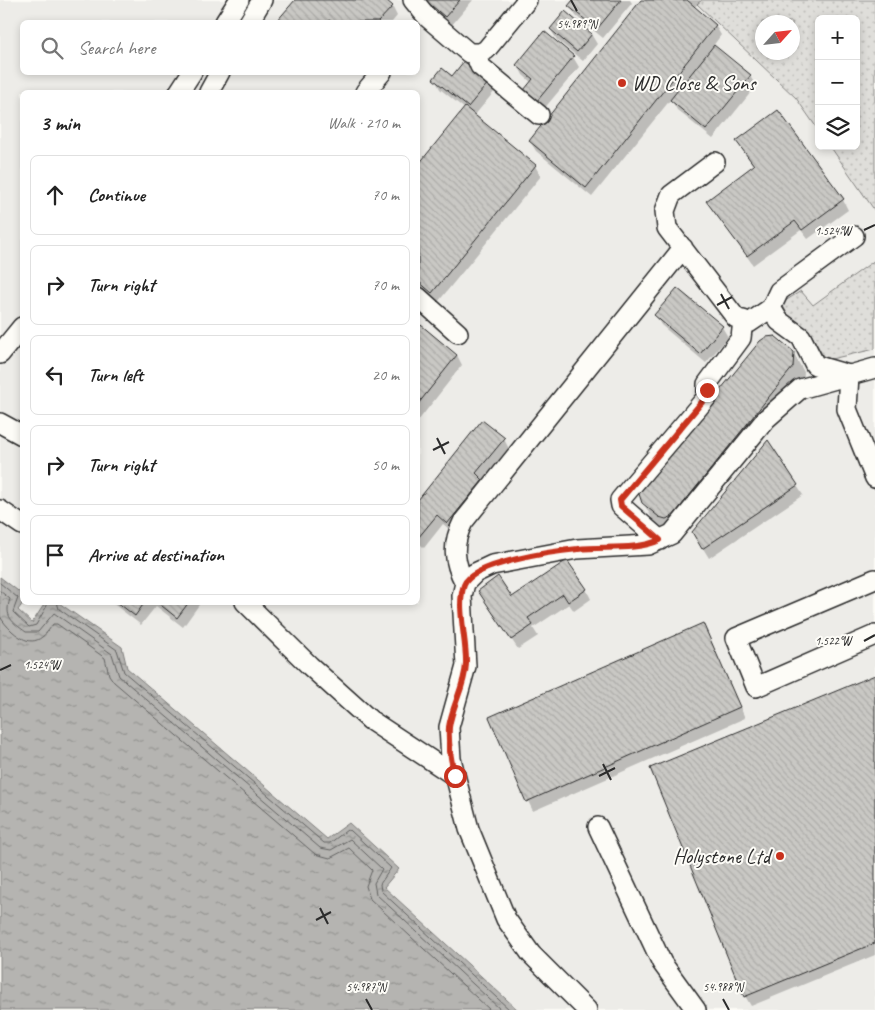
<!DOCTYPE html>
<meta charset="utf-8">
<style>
body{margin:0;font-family:Caveat,sans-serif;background:#f2f2f2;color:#222}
.controls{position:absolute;right:15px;top:15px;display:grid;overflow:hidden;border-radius:8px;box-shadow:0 2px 8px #0003}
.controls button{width:45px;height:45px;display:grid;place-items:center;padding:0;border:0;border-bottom:1px solid #e0e0e0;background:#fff;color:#222;font:25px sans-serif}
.compass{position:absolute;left:755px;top:15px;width:45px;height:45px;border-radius:50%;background:#fff;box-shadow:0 2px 8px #0003;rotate:63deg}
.stop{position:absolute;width:15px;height:15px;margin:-11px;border:4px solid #c8321e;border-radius:50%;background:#fff}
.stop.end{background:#c8321e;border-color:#fff;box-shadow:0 1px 5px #0008}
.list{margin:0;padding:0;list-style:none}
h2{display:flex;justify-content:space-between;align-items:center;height:65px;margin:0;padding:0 20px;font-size:21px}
h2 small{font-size:16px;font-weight:400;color:#767676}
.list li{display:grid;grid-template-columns:32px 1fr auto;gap:15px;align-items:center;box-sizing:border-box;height:80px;margin:0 10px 10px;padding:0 10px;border:1px solid #e0e0e0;border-radius:8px}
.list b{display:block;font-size:19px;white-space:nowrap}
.list em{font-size:16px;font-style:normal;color:#767676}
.icon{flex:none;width:28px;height:28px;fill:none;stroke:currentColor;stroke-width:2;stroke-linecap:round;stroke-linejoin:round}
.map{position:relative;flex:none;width:875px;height:1010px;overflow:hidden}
.search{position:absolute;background:#fff;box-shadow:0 2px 8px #0003;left:20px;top:20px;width:400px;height:55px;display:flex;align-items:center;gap:12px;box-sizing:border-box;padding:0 18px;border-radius:8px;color:#767676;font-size:19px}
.panel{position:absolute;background:#fff;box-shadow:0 2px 8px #0003;left:20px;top:90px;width:400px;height:515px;border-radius:8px}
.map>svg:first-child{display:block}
.built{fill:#edece8;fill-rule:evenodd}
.grass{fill:url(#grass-dots);stroke:#858482;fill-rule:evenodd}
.water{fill:url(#water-ripples);stroke:#7e7d7b}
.shadow{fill:#0003}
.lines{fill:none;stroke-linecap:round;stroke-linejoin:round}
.shore{stroke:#626261;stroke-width:1}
.building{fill:url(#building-back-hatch);stroke:#2b2b2b}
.minor-casing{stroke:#2b2b2b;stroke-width:22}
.minor{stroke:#fdfcf7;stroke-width:19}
.route{stroke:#c8321e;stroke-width:6}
.ticks{fill:none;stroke:#2b2b2b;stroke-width:2}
.poi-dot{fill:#c8321e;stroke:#fdfcf7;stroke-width:2}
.labels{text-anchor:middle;stroke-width:4;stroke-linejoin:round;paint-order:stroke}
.poi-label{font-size:21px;fill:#2b2b2b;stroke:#fdfcf7;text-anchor:start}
.ticks-label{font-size:12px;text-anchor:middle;fill:#2b2b2b;stroke:#fdfcf7;stroke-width:4;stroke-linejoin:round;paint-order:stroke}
</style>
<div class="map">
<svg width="875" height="1010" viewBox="0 0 875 1010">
<defs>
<pattern id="grass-dots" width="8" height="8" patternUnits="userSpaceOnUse" patternTransform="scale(1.25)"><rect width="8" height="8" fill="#dfdeda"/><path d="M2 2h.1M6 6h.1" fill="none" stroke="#c0bfbb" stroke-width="1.8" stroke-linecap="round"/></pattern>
<pattern id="water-ripples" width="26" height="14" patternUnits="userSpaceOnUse" patternTransform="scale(1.25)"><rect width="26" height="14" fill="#b5b4b1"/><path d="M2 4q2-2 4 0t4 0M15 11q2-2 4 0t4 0" fill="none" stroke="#939390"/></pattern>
<pattern id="building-back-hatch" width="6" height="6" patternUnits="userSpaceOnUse" patternTransform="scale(1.25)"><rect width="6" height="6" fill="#c9c8c4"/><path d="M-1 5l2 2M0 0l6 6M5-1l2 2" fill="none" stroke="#adaca9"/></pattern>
</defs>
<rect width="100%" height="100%" fill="#fdfcf7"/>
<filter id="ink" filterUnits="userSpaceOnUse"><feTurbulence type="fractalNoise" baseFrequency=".02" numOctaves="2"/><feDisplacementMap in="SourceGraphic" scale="10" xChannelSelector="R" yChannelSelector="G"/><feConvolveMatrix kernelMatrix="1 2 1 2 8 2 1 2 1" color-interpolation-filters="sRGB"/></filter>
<g filter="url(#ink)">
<path class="built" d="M0,0H764L762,52L819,55V146H856L875,111V1010H518L384,887L399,869L349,823L327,839L127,668L122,647L59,603L418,602V92H22V594L0,577ZM22,22H418V72H22Z
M23,603H45L32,623L17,610Z"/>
<path class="grass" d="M702,0H875V211L830,146H856V19H819V131L796,98L697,4ZM762,22H792V52H762Z
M875,260V349L831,359L823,356L809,330L789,317L783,306L785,301L801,291L813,305Z"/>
<path class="water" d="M0,577L22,594L23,603L18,610L32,623L45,603H59L122,647L127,668L327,839L349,823L399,869L384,887L518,1010H0Z"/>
<path class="shadow" d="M296,0H384L392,6L397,16L392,22H277Z
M423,0H473L451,26L426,5Z
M575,0H630L632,3L603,38L576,16L570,6Z
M643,0H701L694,8L715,25L721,35L713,46L750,76L756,86L713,139L677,110L671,99L592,197L536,151L530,141Z
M551,30L591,34L597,44L583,61L557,40Z
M544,33L573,57L579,67L543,110L531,100L526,90L532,83L523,75L518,65Z
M452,77L488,82L494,92L474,116L535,166L541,176L438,302L418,285V167L465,109L440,89L435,79Z
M738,142L843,200L848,210L808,239L801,230L753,265L708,201L754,167Z
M655,315L722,327L728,337L706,363L661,325Z
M422,327L457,355L462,365L418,421V332Z
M793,353L804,372L803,387L683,535L678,538L672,536L654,522L643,502Z
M483,421L504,439L509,449L483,481L488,490L454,533L443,524L424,548L418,542V502Z
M768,442L803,495L709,558L693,532Z
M586,589L591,599L574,611L569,604L533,628L538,636L518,649L485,601Z
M111,602H201L183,627L156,606L141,625Z
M708,634L745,718L533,811L528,801Z
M875,677V955L751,1006L745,996Z"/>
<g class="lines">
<path class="shore" d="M0,583L18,598L13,612L29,627L36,625L49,602
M0,591L10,599C4,617 12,622 26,632H38L54,613L112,654L119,676L320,848L331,850L350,839L382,869L374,883L376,894L501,1010
M57,602L59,609L117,650L124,672L324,843H330L347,830L351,831L391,868L380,884L381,891L510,1010
M0,616C3,622 7,626 12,631C30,647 41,643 53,624H57L105,658L109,675L114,682L315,854L330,858L349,848L372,870L366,886L370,899L490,1010"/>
</g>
<path class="building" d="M295,0H386L393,6L378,22H332L329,20L327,22H276Z
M425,0H460L445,17Z
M573,0H621L597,29L568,6Z
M641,0H687L716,25L586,188L529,141Z
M565,11L592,34L577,52L550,29Z
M544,31L574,56L537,101L524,90L533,79L516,65Z
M714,45L751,75L706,130L670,100Z
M464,61L489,82L468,107L433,79L442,68L452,76Z
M465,107L536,165L432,293L418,281V165Z
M778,110L844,199L802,230L795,221L747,256L706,201L754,165L736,141Z
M677,288L723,326L700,354L654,315Z
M421,325L457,355L418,404V330Z
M775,336L794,352L793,367L673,516L666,519L659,517L642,503L638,491L760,341L766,337Z
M482,420L505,438L476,473L483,480L447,524L437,515L418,538V500Z
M768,440L798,485L702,549L692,532Z
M567,560L587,589L568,602L563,594L528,618L533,625L511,640L478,591L498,576L512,597Z
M117,602H145L135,616Z
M157,602H189L177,618Z
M703,623L740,707L526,802L489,717Z
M875,675V943L744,997L650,768Z"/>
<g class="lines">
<g class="minor-casing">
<path id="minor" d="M413,0L427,17L469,53H480L486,50L527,0
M225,22L239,0
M249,22L262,0
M475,54L480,66L539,115
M179,92L192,72
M209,92L220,72
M365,92L382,72
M715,162L671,195L665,211L667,228L736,318L749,323L771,308L779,321L801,337L815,365L849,375
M418,297L458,333
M771,308L779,291L854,236
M0,354L22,327
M849,375L847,409L875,478
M0,423L22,435
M0,510L22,525
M660,540L621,506L620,500L707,397V384L741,338L743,320
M875,579L736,638L756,687L875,635
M465,583C453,561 452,544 463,522L683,248
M245,602L310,666L370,720L455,776
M598,827L662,963L696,1010
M587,1010L531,954L506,919L469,829L451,759L449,727L466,666L462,596L465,583L475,573L492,565L577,549L648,545L672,534L766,419L800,389L875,368"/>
</g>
<use href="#minor" class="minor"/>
</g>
</g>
<g class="lines" filter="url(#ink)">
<path class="route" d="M455,776C451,761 448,743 449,727C452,706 465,686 466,664C467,641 456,606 464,585C472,563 555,551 578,549C605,546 635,551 660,540L621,506L620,500L707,396V390"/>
</g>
<path class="ticks" d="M571,0L577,11M864,230L875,225M721,294L729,309M717,305L732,297M437,438L445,454M433,450L449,442M864,641L875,635M0,670L11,665M603,764L611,780M599,776L615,768M320,908L328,924M316,920L331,912M366,999L372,1010M723,999L729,1010"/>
<g class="poi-dot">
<circle cx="622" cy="83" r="5"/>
<circle cx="780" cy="856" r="5"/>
</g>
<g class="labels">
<g class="poi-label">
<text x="632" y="90">WD Close &amp; Sons</text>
<text x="770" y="863" text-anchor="end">Holystone Ltd</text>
</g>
</g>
<g class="ticks-label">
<text x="577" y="28">54.989°N</text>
<text x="833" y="235">1.524°W</text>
<text x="833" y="645">1.522°W</text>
<text x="42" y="669">1.524°W</text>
<text x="366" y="991">54.987°N</text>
<text x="723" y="991">54.988°N</text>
</g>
</svg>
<div class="controls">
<button>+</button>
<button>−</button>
<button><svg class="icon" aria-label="layers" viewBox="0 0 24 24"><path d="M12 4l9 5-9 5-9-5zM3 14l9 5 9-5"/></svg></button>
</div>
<svg class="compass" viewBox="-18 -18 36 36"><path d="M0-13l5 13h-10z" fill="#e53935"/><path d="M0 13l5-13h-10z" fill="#767676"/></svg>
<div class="stop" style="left:455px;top:776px"></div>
<div class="stop end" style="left:707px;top:390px"></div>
<div class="search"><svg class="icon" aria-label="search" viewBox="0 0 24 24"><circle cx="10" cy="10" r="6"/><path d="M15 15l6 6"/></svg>Search here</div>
<section class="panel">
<h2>3 min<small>Walk · 210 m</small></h2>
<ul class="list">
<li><svg class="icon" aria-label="ahead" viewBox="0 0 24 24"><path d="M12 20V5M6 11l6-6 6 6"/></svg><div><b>Continue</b></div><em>70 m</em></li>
<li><svg class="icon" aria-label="right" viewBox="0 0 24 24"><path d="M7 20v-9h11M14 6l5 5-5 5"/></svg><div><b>Turn right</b></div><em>70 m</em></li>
<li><svg class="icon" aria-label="left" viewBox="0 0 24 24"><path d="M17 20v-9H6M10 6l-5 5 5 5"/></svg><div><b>Turn left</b></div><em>20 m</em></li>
<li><svg class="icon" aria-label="right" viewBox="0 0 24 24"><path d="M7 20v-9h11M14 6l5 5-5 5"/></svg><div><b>Turn right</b></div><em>50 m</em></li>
<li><svg class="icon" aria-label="arrive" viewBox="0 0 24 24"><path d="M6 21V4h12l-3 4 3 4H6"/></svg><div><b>Arrive at destination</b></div></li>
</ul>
</section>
</div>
